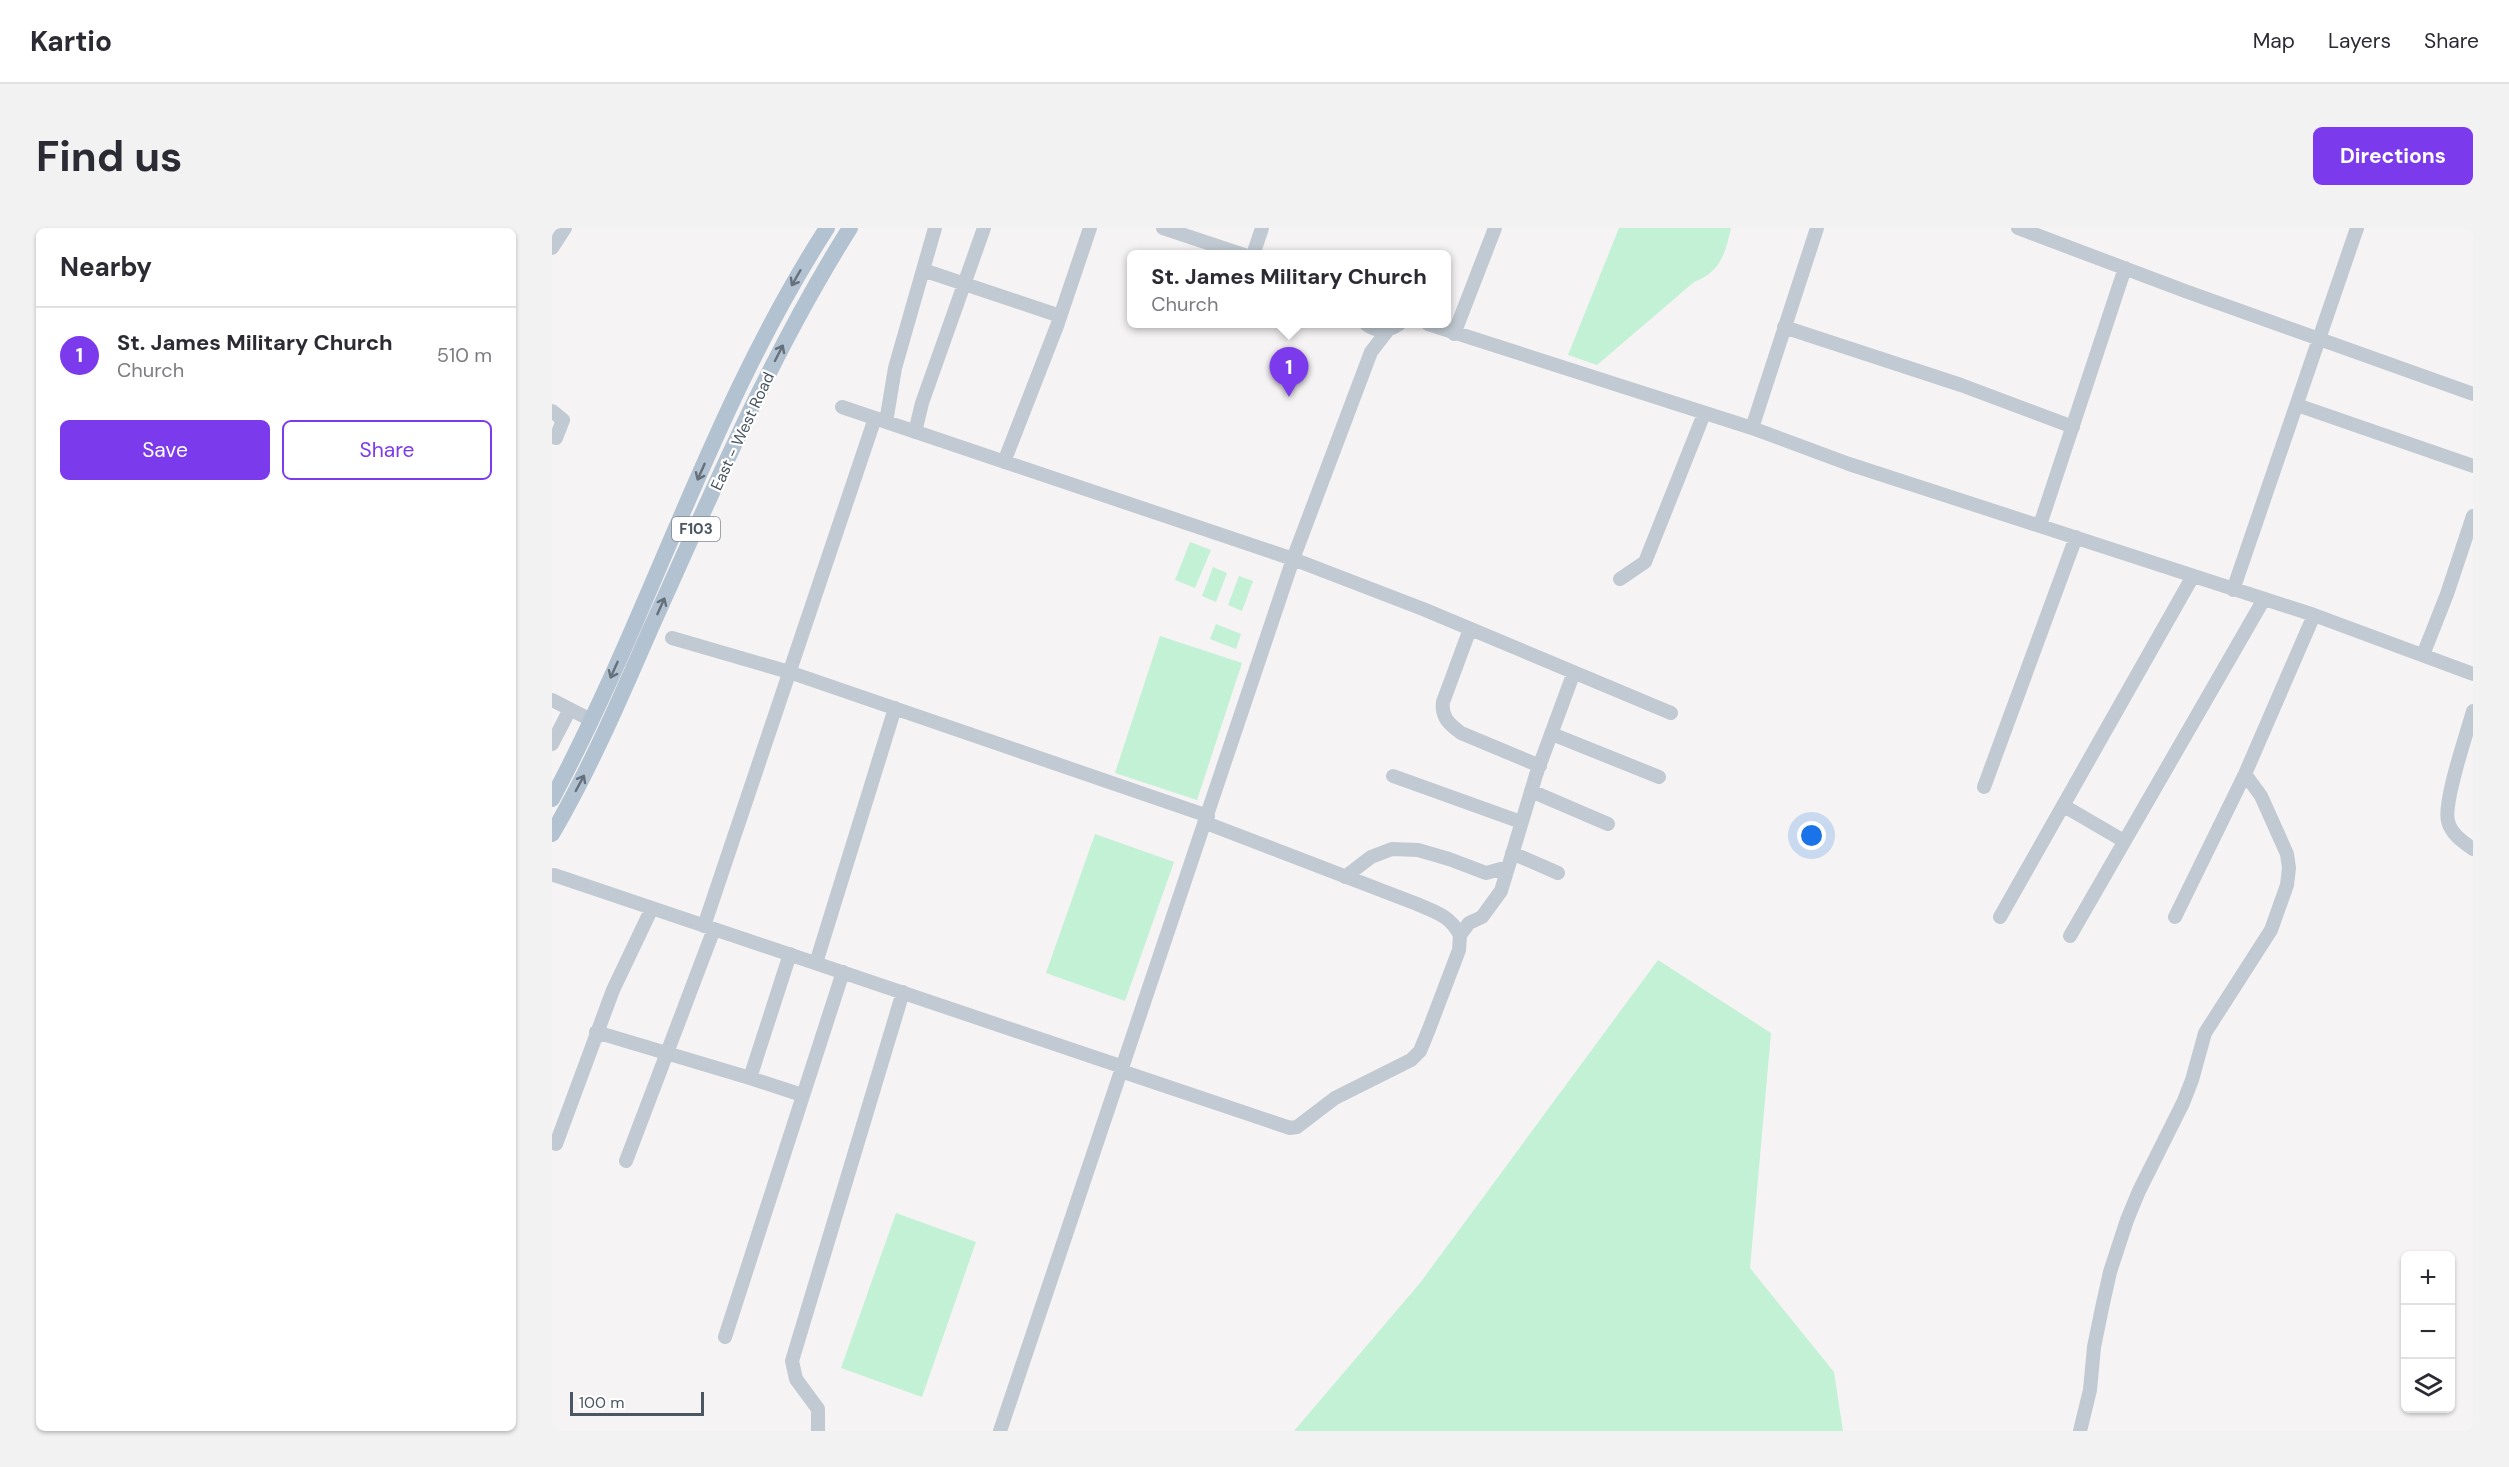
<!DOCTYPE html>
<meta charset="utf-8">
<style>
body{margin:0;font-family:"DM Sans",sans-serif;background:#f2f2f3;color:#2b2b33}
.controls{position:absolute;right:18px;bottom:18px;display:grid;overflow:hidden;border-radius:9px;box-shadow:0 2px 4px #0004}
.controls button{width:54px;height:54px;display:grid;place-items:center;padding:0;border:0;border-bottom:2px solid #e1e1e2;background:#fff;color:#2b2b33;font:30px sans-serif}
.scale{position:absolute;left:18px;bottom:15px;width:134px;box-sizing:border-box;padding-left:6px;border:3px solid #4a5661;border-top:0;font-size:16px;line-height:21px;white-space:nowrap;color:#4a5661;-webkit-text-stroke:4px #fff;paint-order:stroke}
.you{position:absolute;left:1260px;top:608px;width:21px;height:21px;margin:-15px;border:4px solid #fff;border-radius:50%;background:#1a73e8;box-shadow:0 0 0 9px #1a73e833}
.badge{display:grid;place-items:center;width:39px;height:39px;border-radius:50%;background:#7c3aed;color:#fff;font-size:20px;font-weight:700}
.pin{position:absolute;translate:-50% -50px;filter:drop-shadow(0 2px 3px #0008)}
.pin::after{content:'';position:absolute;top:32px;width:21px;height:18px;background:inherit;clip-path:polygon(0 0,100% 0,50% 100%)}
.popup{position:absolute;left:575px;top:22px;width:324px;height:78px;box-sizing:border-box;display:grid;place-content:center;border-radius:9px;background:#fff;filter:drop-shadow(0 2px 4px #0005);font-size:20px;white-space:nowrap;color:#7c7c81}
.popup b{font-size:22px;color:#2b2b33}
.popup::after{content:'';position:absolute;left:50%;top:100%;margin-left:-12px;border:12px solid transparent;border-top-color:#fff}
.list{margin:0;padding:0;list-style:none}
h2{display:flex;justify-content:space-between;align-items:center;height:78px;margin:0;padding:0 24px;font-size:26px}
h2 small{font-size:20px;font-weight:400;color:#7c7c81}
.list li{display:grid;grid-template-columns:39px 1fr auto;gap:18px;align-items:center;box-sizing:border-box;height:96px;padding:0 24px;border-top:2px solid #e1e1e2}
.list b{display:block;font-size:22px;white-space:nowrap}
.list p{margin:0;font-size:20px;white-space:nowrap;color:#7c7c81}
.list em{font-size:20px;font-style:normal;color:#7c7c81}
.actions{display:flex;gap:12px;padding:18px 24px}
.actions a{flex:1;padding:14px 0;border:2px solid #7c3aed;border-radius:9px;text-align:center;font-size:21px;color:#7c3aed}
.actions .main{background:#7c3aed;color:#fff}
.icon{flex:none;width:33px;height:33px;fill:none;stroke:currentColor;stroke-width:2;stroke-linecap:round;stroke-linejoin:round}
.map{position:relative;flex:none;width:1921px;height:1203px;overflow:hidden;border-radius:9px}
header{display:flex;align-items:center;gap:36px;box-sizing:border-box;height:84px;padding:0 30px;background:#fff;border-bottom:2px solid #e1e1e2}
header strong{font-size:28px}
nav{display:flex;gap:33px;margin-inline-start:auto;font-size:21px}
.intro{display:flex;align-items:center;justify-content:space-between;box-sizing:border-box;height:144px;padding:0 36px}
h1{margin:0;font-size:42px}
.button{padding:15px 27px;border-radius:9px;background:#7c3aed;color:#fff;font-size:21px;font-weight:700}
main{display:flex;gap:36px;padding:0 36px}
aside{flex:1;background:#fff;border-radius:9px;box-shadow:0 2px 4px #0004}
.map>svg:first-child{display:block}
.green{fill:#c3f1d5}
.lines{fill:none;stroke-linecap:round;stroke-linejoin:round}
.minor{stroke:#c1cad2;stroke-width:14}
.major{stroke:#b3c2d1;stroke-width:16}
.oneway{stroke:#64717d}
.labels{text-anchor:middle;stroke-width:4.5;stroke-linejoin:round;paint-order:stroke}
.shield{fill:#fff;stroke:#808990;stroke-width:1.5}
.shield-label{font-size:15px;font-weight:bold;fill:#4a5661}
.street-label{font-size:16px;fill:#4a5661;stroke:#fff}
</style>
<header>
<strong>Kartio</strong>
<nav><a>Map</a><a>Layers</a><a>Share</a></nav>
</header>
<div class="intro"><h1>Find us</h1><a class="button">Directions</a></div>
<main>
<aside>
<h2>Nearby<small></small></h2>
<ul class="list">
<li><span class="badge">1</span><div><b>St. James Military Church</b><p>Church</p></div><em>510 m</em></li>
</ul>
<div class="actions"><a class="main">Save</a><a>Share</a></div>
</aside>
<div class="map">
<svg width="1921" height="1203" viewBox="0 0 1921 1203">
<rect width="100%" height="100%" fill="#f5f3f3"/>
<path class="green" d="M1067,0H1179C1173,27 1168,44 1142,54L1045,137L1016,127Z
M638,314L659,322L643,360L623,352Z
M661,339L675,345L664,374L650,368Z
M687,348L701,353L690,383L676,377Z
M664,396L689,406L684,421L658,411Z
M608,408L690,435L645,572L563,545Z
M543,606L622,634L573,773L494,745Z
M1106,732L1219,805L1198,1040L1282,1144L1291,1203H742L868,1055Z
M344,985L424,1014L370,1169L289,1140Z"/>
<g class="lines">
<path class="minor" d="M611,0L692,27
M1466,0L1633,63L1921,166
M0,20L13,0
M701,27L710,0
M371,42L508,88
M814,96C824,104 836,104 847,96
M876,96L1200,200L1297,236L1762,387L1921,446
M1232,99L1409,157L1521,199
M902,106L943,0
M1745,177L1921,238
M290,179L741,331L871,381L1119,485
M0,183L11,192L4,210
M334,194L343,140L383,0
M1200,200L1265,0
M363,204L370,175L432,0
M452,234L505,98L538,0
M1488,297L1573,40
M1068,351L1093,334L1152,186
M1681,362L1805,0
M918,401L891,474C889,489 897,496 909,505L988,538
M120,410L237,444L656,588
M1871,427L1895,366L1921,288
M0,472L39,492
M1921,483C1915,505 1891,574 1896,593C1899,606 1911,614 1921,621
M1000,506L1107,549
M0,516L18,481
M841,548L969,594
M1432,559L1524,309
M979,563L1056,596
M1512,578L1572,613
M654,595L865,676C884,684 898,688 908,707
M960,625L1006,645
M2,647L571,839
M793,649L819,629L840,621L866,622L897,631L934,645L956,639
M1448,689L1641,348
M1623,689L1693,546L1762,387
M152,698L323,190
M1518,708L1712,371
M238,726L198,850L250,867
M264,735L343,480
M44,804L198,850
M569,843L738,900L745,899L783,870L859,832L868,823L877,801L907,722L908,707L917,695L930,689L949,663L984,547L1022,444
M4,916L61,762L100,680
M74,933L162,701
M173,1109L291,744
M266,1203V1181L244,1151L240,1133L351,764
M448,1203L741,331L819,124L836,102
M1528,1203L1538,1162L1542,1119L1550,1080L1558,1044L1575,992L1587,963L1631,875L1640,852L1653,805L1719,702L1735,657L1737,640L1735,626L1709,568L1693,546"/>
<path class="major" d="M0,571C99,385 160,178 275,0
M0,606C38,541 68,471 98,402C160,265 218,127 298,0"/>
</g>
<defs><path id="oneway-shaft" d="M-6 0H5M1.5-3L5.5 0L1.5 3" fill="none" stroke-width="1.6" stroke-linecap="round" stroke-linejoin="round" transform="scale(1.5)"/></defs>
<g class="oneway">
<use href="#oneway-shaft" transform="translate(244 50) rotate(120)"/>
<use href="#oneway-shaft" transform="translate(227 125) rotate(-63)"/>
<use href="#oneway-shaft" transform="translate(149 244) rotate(114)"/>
<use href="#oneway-shaft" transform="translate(109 378) rotate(-66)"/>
<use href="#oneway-shaft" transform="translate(62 442) rotate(114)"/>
<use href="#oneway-shaft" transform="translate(28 555) rotate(-62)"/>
</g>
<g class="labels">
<rect class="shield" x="120" y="289" width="48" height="24" rx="4.5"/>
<g class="shield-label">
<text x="144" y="306">F103</text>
</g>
<g class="street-label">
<text transform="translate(190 203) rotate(-65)" y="6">East - West Road</text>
</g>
</g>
</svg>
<div class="controls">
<button>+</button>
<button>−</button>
<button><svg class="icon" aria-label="layers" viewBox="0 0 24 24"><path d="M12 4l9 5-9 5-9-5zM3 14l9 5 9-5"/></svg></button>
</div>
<div class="scale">100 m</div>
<div class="you"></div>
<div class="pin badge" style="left:737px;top:169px">1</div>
<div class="popup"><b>St. James Military Church</b>Church</div>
</div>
</main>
